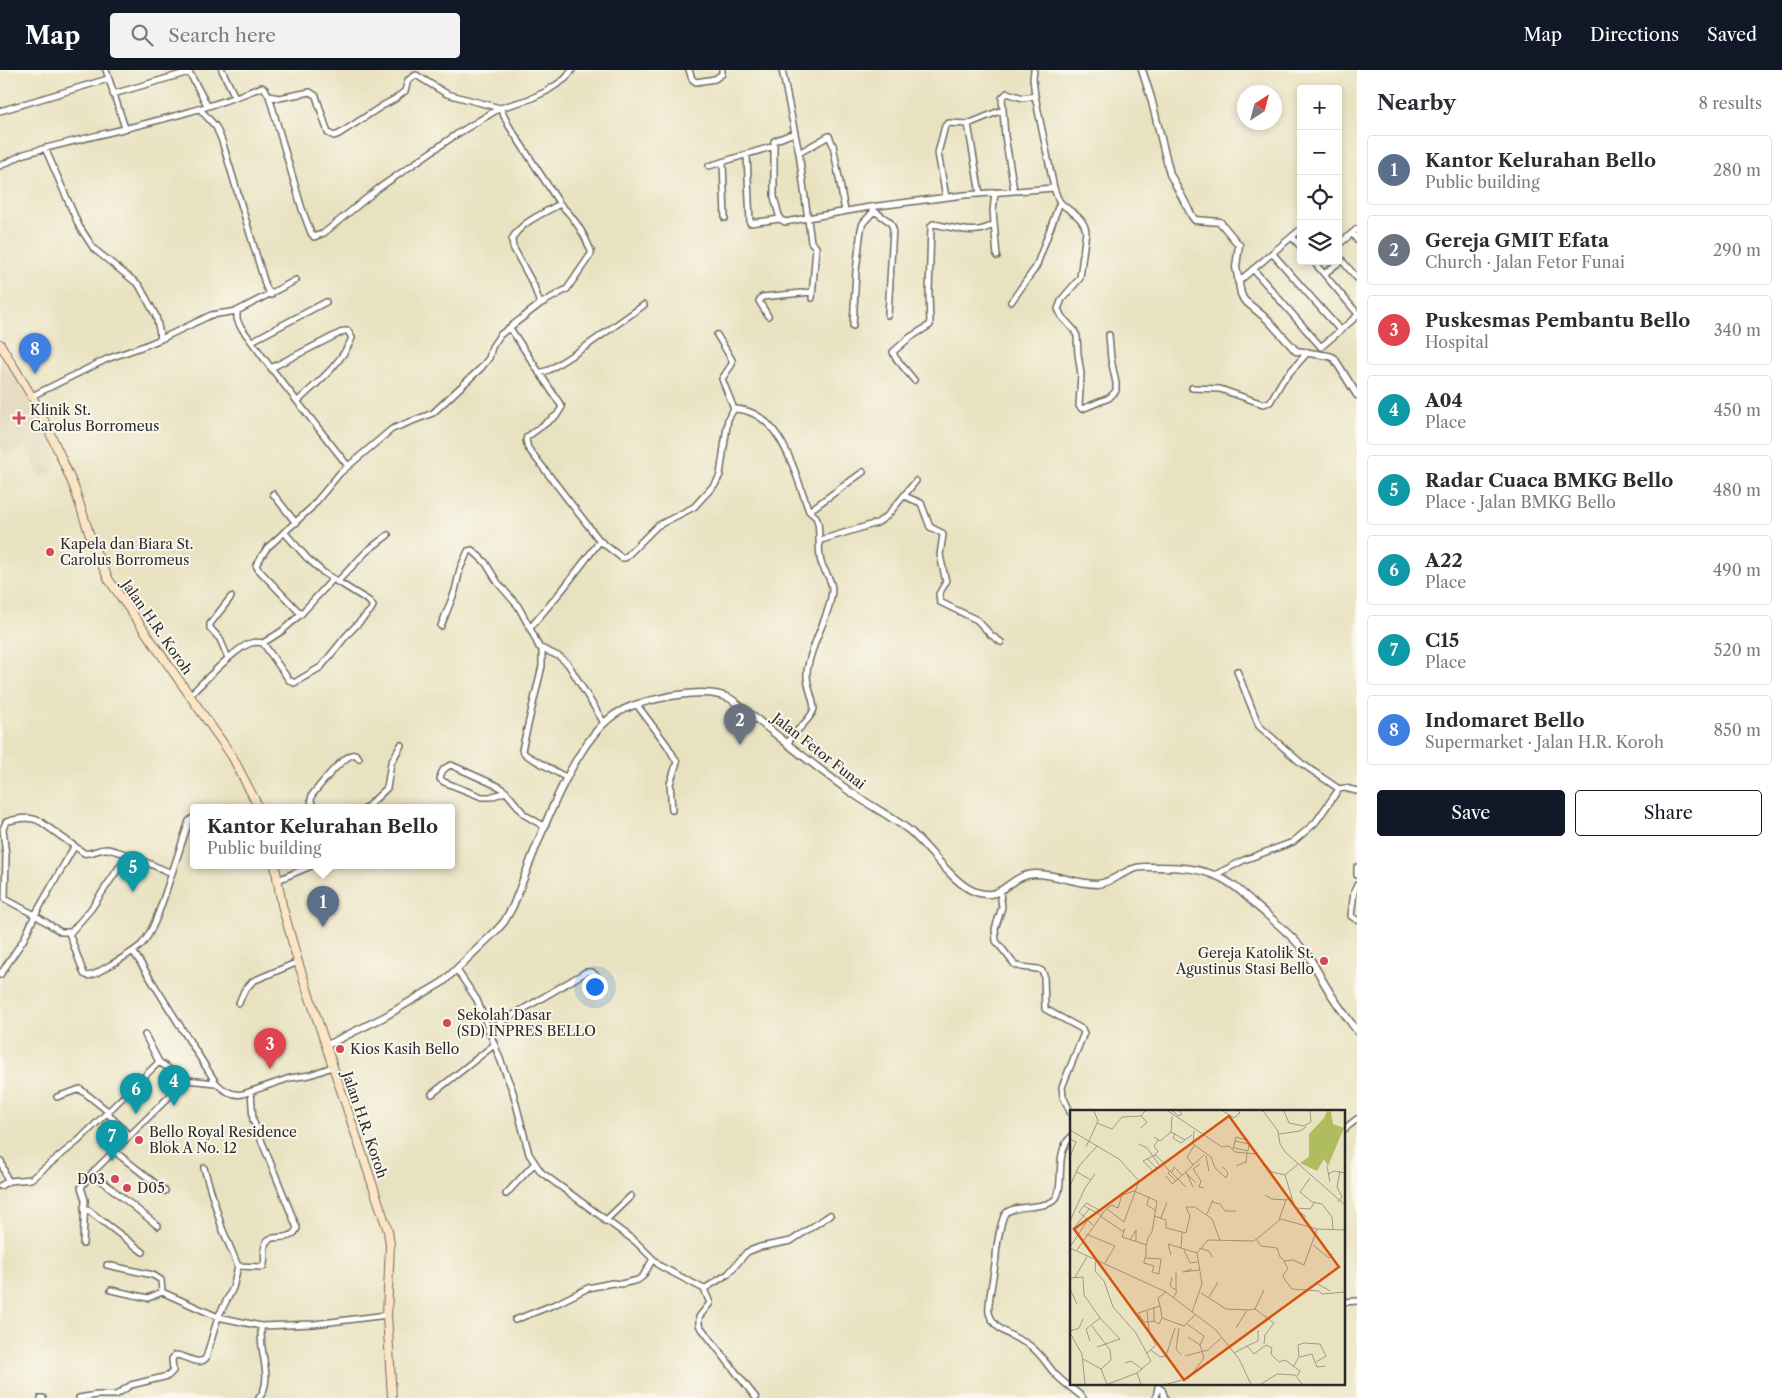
<!DOCTYPE html>
<meta charset="utf-8">
<style>
body{margin:0;font-family:"Libre Caslon Text",serif;background:#f2f2f3;color:#2b2b33}
.controls{position:absolute;right:15px;top:15px;display:grid;overflow:hidden;border-radius:5px;box-shadow:0 2px 8px #0003}
.controls button{width:45px;height:45px;display:grid;place-items:center;padding:0;border:0;border-bottom:1px solid #e1e1e2;background:#fff;color:#2b2b33;font:25px sans-serif}
.compass{position:absolute;left:1237px;top:15px;width:45px;height:45px;border-radius:50%;background:#fff;box-shadow:0 2px 8px #0003;rotate:36deg}
.you{position:absolute;left:594px;top:916px;width:18px;height:18px;margin:-12px;border:4px solid #fff;border-radius:50%;background:#1a73e8;box-shadow:0 0 0 8px #1a73e833}
.badge{display:grid;place-items:center;width:32px;height:32px;border-radius:50%;background:#111827;color:#fff;font-size:16px;font-weight:700}
.pin{position:absolute;translate:-50% -41px;filter:drop-shadow(0 1px 2px #0008)}
.pin::after{content:'';position:absolute;top:26px;width:18px;height:15px;background:inherit;clip-path:polygon(0 0,100% 0,50% 100%)}
.popup{position:absolute;left:190px;top:734px;width:265px;height:65px;box-sizing:border-box;display:grid;place-content:center;border-radius:5px;background:#fff;filter:drop-shadow(0 1px 4px #0005);font-size:16px;white-space:nowrap;color:#7c7c81}
.popup b{font-size:19px;color:#2b2b33}
.popup::after{content:'';position:absolute;left:50%;top:100%;margin-left:-10px;border:10px solid transparent;border-top-color:#fff}
.list{margin:0;padding:0;list-style:none}
h2{display:flex;justify-content:space-between;align-items:center;height:65px;margin:0;padding:0 20px;font-size:21px}
h2 small{font-size:16px;font-weight:400;color:#7c7c81}
.list li{display:grid;grid-template-columns:32px 1fr auto;gap:15px;align-items:center;box-sizing:border-box;height:70px;margin:0 10px 10px;padding:0 10px;border:1px solid #e1e1e2;border-radius:5px}
.list b{display:block;font-size:19px;white-space:nowrap}
.list p{margin:0;font-size:16px;white-space:nowrap;color:#7c7c81}
.list em{font-size:16px;font-style:normal;color:#7c7c81}
.actions{display:flex;gap:10px;padding:15px 20px}
.actions a{flex:1;padding:11px 0;border:1px solid #111827;border-radius:5px;text-align:center;font-size:18px;color:#111827}
.actions .main{background:#111827;color:#fff}
.icon{flex:none;width:28px;height:28px;fill:none;stroke:currentColor;stroke-width:2;stroke-linecap:round;stroke-linejoin:round}
.map{position:relative;flex:none;width:1357px;height:1328px;overflow:hidden}
header{display:flex;align-items:center;gap:30px;box-sizing:border-box;height:70px;padding:0 25px;background:#111827;color:#fff}
header strong{font-size:24px}
nav{display:flex;gap:28px;margin-inline-start:auto;font-size:18px}
.search{width:350px;height:45px;background:#f2f2f3;display:flex;align-items:center;gap:12px;box-sizing:border-box;padding:0 18px;border-radius:5px;color:#7c7c81;font-size:19px}
main{display:flex}
aside{flex:1;background:#fff}
.map>svg:first-child{display:block}
.built{fill:#dfd3b4}
.lines{fill:none;stroke-linecap:round;stroke-linejoin:round}
.minor-casing{stroke:#6e6b60;stroke-width:8}
.tertiary-casing{stroke:#6e6b60;stroke-width:9}
.secondary-casing{stroke:#6e6b60;stroke-width:10}
.minor{stroke:#fff;stroke-width:5}
.tertiary{stroke:#fff;stroke-width:6}
.secondary{stroke:#fce5c4;stroke-width:8}
.poi-dot{fill:#d1495b;stroke:#fbf7ec;stroke-width:2}
.labels{text-anchor:middle;stroke-width:4;stroke-linejoin:round;paint-order:stroke}
.poi-label{font-size:14px;fill:#2b2b2b;stroke:#fbf7ec;text-anchor:start}
.street-label{font-size:14px;fill:#2b2b2b;stroke:#fbf7ec}
.inset-road{fill:none;stroke:#9d9985;stroke-width:1}
.view{fill:#d5540f;fill-opacity:0.15;stroke:#d5540f;stroke-width:2.5}
.inset-edge{fill:none;stroke:#2b2b2b;stroke-width:2.5}
</style>
<header>
<strong>Map</strong>
<div class="search"><svg class="icon" aria-label="search" viewBox="0 0 24 24"><circle cx="10" cy="10" r="6"/><path d="M15 15l6 6"/></svg>Search here</div>
<nav><a>Map</a><a>Directions</a><a>Saved</a></nav>
</header>
<main>
<div class="map">
<svg width="1357" height="1328" viewBox="0 0 1357 1328">
<rect width="100%" height="100%" fill="#fbf7ec"/>
<filter id="ink" filterUnits="userSpaceOnUse"><feTurbulence type="fractalNoise" baseFrequency=".02" numOctaves="2"/><feDisplacementMap in="SourceGraphic" scale="10" xChannelSelector="R" yChannelSelector="G"/><feConvolveMatrix kernelMatrix="1 2 1 2 8 2 1 2 1" color-interpolation-filters="sRGB"/></filter>
<filter id="wash" filterUnits="userSpaceOnUse"><feTurbulence type="fractalNoise" baseFrequency=".0096" numOctaves="4" result="noise"/><feDisplacementMap in="SourceGraphic" scale="20" xChannelSelector="R" yChannelSelector="G"/><feGaussianBlur stdDeviation="1.12" result="paint"/><feColorMatrix in="noise" values="0 0 0 0 0 0 0 0 0 0 0 0 0 0 0 0 0 1.4 0 .05"/><feComposite in="paint" operator="in"/></filter>
<g filter="url(#wash)">
<rect width="100%" height="100%" fill="#e9e2c1"/>
<path class="built" d="M0,286L7,298L9,297L31,333L59,391L51,395L54,402L41,408L25,377L9,386L0,381Z"/>
</g>
<g filter="url(#ink)">
<g class="lines">
<g class="minor-casing">
<path id="minor" d="M106,0L125,58
M188,0L207,35
M222,0L235,27
M689,0L692,9L696,12L715,9L722,4V0
M782,0L799,83L811,172L816,177L812,228
M1034,0L1033,8L1035,26L1054,118C1056,123 1057,129 1061,133C1071,143 1083,146 1086,161L1080,208L1062,229L1058,239L1062,247L1074,260L1077,266L1078,284L1081,304L1079,336L1082,339L1109,328L1116,321V313L1111,289L1109,265
M113,24L189,2
M269,26L302,139L311,163L314,167L324,163L379,118L457,64L500,38L530,29L547,21L565,9L572,0
M199,38L216,57L222,71L266,217L271,225
M0,41L108,9
M968,54L980,124
M794,63L774,71V127L780,149L785,152L870,137L964,125L1054,118
M799,83L829,66L833,75L845,141
M747,85L750,153L780,149
M723,92L725,148
M0,96L24,84C103,62 186,48 262,17L265,19L269,26L279,28L310,22L316,26L328,63L334,66L339,64L382,36L395,29L405,21L408,10L416,5L447,24L500,38L509,56L560,134C574,147 584,163 591,181V184L567,219L540,234L500,265L492,277L489,288L481,298L433,343L392,359L340,403L311,438L267,478L256,495L258,499L301,544L282,561L263,573L289,610L294,613L321,597L346,566L370,541L373,536L369,531L324,503L307,488L284,462
M709,96L774,76
M1014,120L1005,66L1002,28L1007,23L1023,28L1035,26
M995,122L993,141L997,186
M946,127L938,83L945,56L949,53L968,54L1002,40
M873,140L890,152L893,158L888,245
M1352,163L1357,170
M1292,167L1301,177
M1338,175L1357,159
M1272,183L1340,260
M1338,186L1357,208
M1313,191L1357,243
M1253,199L1321,277L1357,246
M1324,204L1342,190
M296,210L237,241V249L240,256L271,298L348,396
M1238,212L1301,159
M1011,232L1036,197L1060,132
M540,234L534,216L513,177L512,169C521,152 544,143 560,134
M768,246L759,231L762,227L812,222
M853,256L856,201L861,159L863,153L874,141
M510,258L562,337L557,345L527,367L526,370L528,378L600,471L622,488H625L657,456L694,437L716,413L720,405L728,349L734,339C782,340 795,405 809,441L816,447L818,453C820,465 818,482 821,492C824,502 832,508 832,520C830,547 810,574 807,602C806,616 813,626 814,639C809,653 795,659 788,673
M717,265L732,290V294L722,309L734,339
M161,269L211,245L237,241
M252,271L326,232
M271,298L344,261H348L352,268C341,294 318,312 298,331
M539,303L549,300L585,277L644,235
M914,310L895,287L893,282L909,268L930,255L929,223L931,156L933,154C954,157 975,167 994,154
M1192,318L1220,319L1263,334L1270,332L1283,310L1308,282
M32,326L107,289L144,276L161,269L156,246L139,215L94,179L79,156L45,78
M273,424L296,453
M904,426L921,433L930,457L942,463L943,465L940,485L946,512L939,524L940,532L977,550L991,565L1001,572
M809,441L863,402
M821,470L877,453L887,446L916,411
M337,512L367,481L388,465
M301,544L333,509
M441,556L455,521L460,499L468,481L472,480L485,492L498,513L518,536L530,558L539,577L560,587L568,594L604,653
M530,558L563,519L600,471
M542,580V596L522,680L526,685L567,708
M228,588L220,569L210,558V554L231,527
M1237,601L1259,656L1301,693L1339,719
M190,625C203,613 236,577 251,573C255,572 259,572 263,573
M637,635L667,675L677,692L670,714L672,740
M506,722L490,727H482L444,712L440,709C441,702 443,698 451,695L500,717L506,722L525,745L545,757
M313,738L311,730L312,725C321,714 342,686 355,684L359,688
M366,738L387,718L391,693L401,675
M74,777L35,845L5,829L6,786L3,759L6,752C18,748 31,746 41,752L84,783C92,785 98,778 107,779C130,783 150,795 172,803L189,751L194,747
M1357,797V805
M1215,805L1244,790L1293,772L1315,753L1339,719L1345,718L1357,721
M278,810L311,796
M1357,815L1354,822L1351,846L1357,850
M1000,822L1002,837L995,859L996,871L1015,895L1021,897L1038,899L1042,901L1044,905L1045,939L1082,959L1084,963L1062,1017L1063,1026L1071,1044
M69,863L84,904L88,906L95,904C109,895 129,886 141,875C155,861 165,823 172,803
M133,881L216,1013C223,1020 233,1026 243,1024L290,1008L310,1005L332,997
M457,900L477,930L513,1022L529,1084L541,1102L553,1111L636,1172L660,1196L704,1219L728,1204L747,1182L760,1177L791,1171L830,1145
M0,905L24,869L35,845L61,862H71L91,839L128,784
M239,933L244,921L253,911L298,892
M488,960L586,902H592L601,910
M145,965L159,992L186,1010L216,1013
M432,1024L494,975
M57,1027L80,1019L109,1042
M107,1043L130,1066
M1343,1060L1357,1049
M1071,1067C1054,1082 1065,1114 1056,1128C1048,1140 1015,1134 1006,1143C1001,1147 996,1180 996,1187C995,1200 987,1234 989,1243C995,1262 1015,1266 1029,1275C1041,1283 1048,1297 1057,1306C1065,1314 1075,1320 1083,1328
M114,1081L165,1121
M1,1091L6,1107L9,1111
M92,1103L158,1156
M0,1116L9,1111L31,1109L36,1105L78,1071L159,992
M506,1124L534,1094
M84,1137L143,1182
M605,1151L631,1126
M83,1174L85,1130L81,1117L92,1103L186,1010
M107,1195L153,1205L161,1210L162,1222L218,1247L261,1256L314,1254L387,1245
M238,1196L263,1197C267,1189 262,1180 266,1173C270,1162 291,1174 297,1158L253,1050L251,1022
M704,1219L710,1233L699,1247V1255L756,1328
M111,1220L148,1228L162,1222
M1343,1232L1357,1231
M515,1250L558,1233L588,1218L612,1213L621,1214L638,1210L643,1206L653,1189
M41,1328H43
M79,1328L97,1325H116L131,1315L168,1306L173,1301L172,1289L175,1285C186,1285 198,1297 206,1288L218,1247L233,1218L238,1196L222,1158L204,1098
M259,1328C271,1313 264,1294 262,1277C261,1270 261,1263 261,1256
M1156,1328L1158,1317L1162,1320L1165,1328"/>
</g>
<g class="tertiary-casing">
<path id="tertiary" d="M1142,0L1151,28L1170,104L1192,146L1195,150L1220,152L1239,175L1236,197L1241,224L1244,230L1268,250L1296,281L1329,286L1334,288L1357,325
M327,975L384,947L443,912L496,861L504,852L513,836C534,784 569,676 614,645C630,634 652,630 671,626C691,623 713,620 731,629C769,658 806,690 845,718C866,734 890,745 910,761C929,777 954,815 976,822C1005,832 1008,804 1036,804C1056,804 1076,814 1097,814C1114,813 1126,797 1144,797C1168,797 1192,796 1214,805C1231,811 1245,825 1258,837C1274,851 1292,865 1306,883C1314,893 1319,905 1326,916C1335,932 1346,946 1357,961"/>
</g>
<g class="secondary-casing">
<path id="secondary" d="M0,274L37,335L61,387L74,417L94,478L109,510L232,686L259,738
M275,796L282,835L298,892L388,1161L390,1175L387,1245L392,1328"/>
</g>
<use href="#minor" class="minor"/>
<use href="#tertiary" class="tertiary"/>
<use href="#secondary" class="secondary"/>
</g>
</g>
<g class="poi-dot">
<path d="M16.5 340.5h5v5h5v5h-5v5h-5v-5h-5v-5h5z"/>
<circle cx="50" cy="482" r="5"/>
<circle cx="1324" cy="891" r="5"/>
<circle cx="447" cy="953" r="5"/>
<circle cx="340" cy="979" r="5"/>
<circle cx="139" cy="1070" r="5"/>
<circle cx="115" cy="1109" r="5"/>
<circle cx="127" cy="1118" r="5"/>
</g>
<g class="labels">
<g class="poi-label">
<text x="30" y="345">Klinik St.<tspan x="30" dy="16">Carolus Borromeus</tspan></text>
<text x="60" y="479">Kapela dan Biara St.<tspan x="60" dy="16">Carolus Borromeus</tspan></text>
<text x="1314" y="888" text-anchor="end">Gereja Katolik St.<tspan x="1314" dy="16">Agustinus Stasi Bello</tspan></text>
<text x="457" y="950">Sekolah Dasar<tspan x="457" dy="16">(SD) INPRES BELLO</tspan></text>
<text x="350" y="984">Kios Kasih Bello</text>
<text x="149" y="1067">Bello Royal Residence<tspan x="149" dy="16">Blok A No. 12</tspan></text>
<text x="105" y="1114" text-anchor="end">D03</text>
<text x="137" y="1123">D05</text>
</g>
<g class="street-label">
<text transform="translate(157 557) rotate(55)" y="5">Jalan H.R. Koroh</text>
<text transform="translate(819 681) rotate(38)" y="5">Jalan Fetor Funai</text>
<text transform="translate(365 1055) rotate(71)" y="5">Jalan H.R. Koroh</text>
</g>
</g>
<g transform="translate(1070 1040)">
<rect width="275" height="275" fill="#e9e2c1"/>
<path d="M257,1L261,2L263,14L274,18L258,56L254,49L247,61L230,53L239,47V24L254,8Z" fill="#afbd5f"/>
<path class="inset-road" d="M98,1L152,37L159,36L165,42L186,44L202,62L215,65L228,54M103,1L108,6L112,4L109,1M153,1L164,8L170,3L168,1M193,1L208,21L210,34L216,43L275,95M214,1L219,13L234,16L241,12L240,1M71,6L77,12L71,18M27,13L42,19L52,7L71,6L75,1M0,20L49,49L69,71L54,112L37,99M124,21L123,34L141,47L145,58L156,68L158,63L153,57M101,22L115,30L122,25M105,23L103,28L111,33L115,30M209,24L230,21L236,17M84,27L90,31L101,22L102,6M0,29L6,32L0,47M69,34L77,38L90,56M16,37L28,11L24,1M164,38L178,41L179,34L165,31M163,39L166,27L176,30M85,45L88,41L84,36L88,30M136,46L139,61M77,48L86,58L93,54L116,77M130,54L123,59L131,71L129,77L134,78M123,55L117,47L124,36M166,56L176,52L177,42M257,56L260,72M86,58L84,62L73,51L85,45L94,53M100,60L98,63L106,71L134,45M7,62L21,70M102,62L104,57L112,65M115,62L126,73M116,62L123,77M258,64L264,61L275,63M215,65L225,98L236,107M96,66L102,74L106,71M240,68L230,82L242,92L252,94L262,107L263,119M0,76L9,56L27,36M195,85L202,89L216,90M79,87L77,95L85,100M142,92L150,94L155,101H166M268,92L272,87L267,77L270,61M14,96L31,105M226,98L240,99L245,92M137,104L143,90M30,106L54,122M84,106L96,110V118L116,123L120,106L116,97H125L142,109L150,130M91,108L97,92M209,110L216,90L222,87M0,111L15,78L25,64M23,115L9,102L16,93L33,102M55,118L52,127L77,135M3,119L19,99M247,119L234,155L223,150L214,151L218,159L213,165L215,170L222,179L249,181L252,184L275,182M16,124L45,136L35,153M186,129L191,136L207,138L210,147L215,151M60,130L66,120V132M243,135L259,148L263,144M0,137L17,111M0,138L96,182L146,220L169,249L181,274M111,138L112,123M129,138L139,141L142,147M7,140L36,99L42,95L48,98L52,85L64,81L87,91L82,122L78,128L76,136V146L75,148L74,151V153L84,156L82,162L89,164L91,149L75,148M114,140L120,153L127,152M101,145L98,134L127,143M26,150L25,161L34,171L43,197L66,223L81,251L67,263L71,274M122,159L113,162L129,160M106,162V180M5,167L17,147M102,167L100,176L107,181L103,188M0,168L13,167L14,185L30,208L16,219L20,231M246,173L260,181M0,179L7,194M131,183L156,199L179,200L185,199L194,180M139,187L148,172M185,199L204,213L195,225L194,234M77,201L78,212H74L68,203L90,196L88,188L96,182M122,202L132,174L127,143L138,130L184,131L211,109L247,119L275,120M92,208L114,216L125,205M84,211L89,214L92,208L90,196M117,214L134,226L130,235M22,216L40,240L41,250L31,259M109,218L106,239L111,245M166,218L177,200M0,221L9,218L13,209M0,223L12,244L15,274M177,236L188,231V220M27,237L50,229L29,207M81,240L90,247L96,246L105,218M164,243L177,236L184,244L196,235L202,238L201,244L209,252L215,250L230,261L227,266M76,244L86,235L80,225L78,212L84,211V197M115,246L138,240L151,228M230,247L242,244L247,257L255,256M13,249L31,259L37,274M55,253L61,251L72,259M223,257L229,247L228,235L234,233L250,234L256,246L246,252M118,269L134,248L130,235L118,227M38,274L67,263M97,274L112,270M191,274L207,264L225,265L232,274"/>
<path class="view" d="M159,6L269,157L114,270L4,119Z"/>
<rect width="275" height="275" class="inset-edge"/>
</g>
</svg>
<div class="controls">
<button>+</button>
<button>−</button>
<button><svg class="icon" aria-label="locate" viewBox="0 0 24 24"><circle cx="12" cy="12" r="6"/><path d="M12 2v4M12 18v4M2 12h4M18 12h4"/></svg></button>
<button><svg class="icon" aria-label="layers" viewBox="0 0 24 24"><path d="M12 4l9 5-9 5-9-5zM3 14l9 5 9-5"/></svg></button>
</div>
<svg class="compass" viewBox="-18 -18 36 36"><path d="M0-13l5 13h-10z" fill="#e53935"/><path d="M0 13l5-13h-10z" fill="#7c7c81"/></svg>
<div class="you"></div>
<div class="pin badge" style="left:323px;top:857px;background:#5c6f8a">1</div>
<div class="popup"><b>Kantor Kelurahan Bello</b>Public building</div>
<div class="pin badge" style="left:740px;top:675px;background:#6b7280">2</div>
<div class="pin badge" style="left:270px;top:999px;background:#e0444e">3</div>
<div class="pin badge" style="left:174px;top:1036px;background:#0f9aa8">4</div>
<div class="pin badge" style="left:133px;top:822px;background:#0f9aa8">5</div>
<div class="pin badge" style="left:136px;top:1044px;background:#0f9aa8">6</div>
<div class="pin badge" style="left:112px;top:1091px;background:#0f9aa8">7</div>
<div class="pin badge" style="left:35px;top:304px;background:#3f7fe0">8</div>
</div>
<aside>
<h2>Nearby<small>8 results</small></h2>
<ul class="list">
<li><span class="badge" style="background:#5c6f8a">1</span><div><b>Kantor Kelurahan Bello</b><p>Public building</p></div><em>280 m</em></li>
<li><span class="badge" style="background:#6b7280">2</span><div><b>Gereja GMIT Efata</b><p>Church · Jalan Fetor Funai</p></div><em>290 m</em></li>
<li><span class="badge" style="background:#e0444e">3</span><div><b>Puskesmas Pembantu Bello</b><p>Hospital</p></div><em>340 m</em></li>
<li><span class="badge" style="background:#0f9aa8">4</span><div><b>A04</b><p>Place</p></div><em>450 m</em></li>
<li><span class="badge" style="background:#0f9aa8">5</span><div><b>Radar Cuaca BMKG Bello</b><p>Place · Jalan BMKG Bello</p></div><em>480 m</em></li>
<li><span class="badge" style="background:#0f9aa8">6</span><div><b>A22</b><p>Place</p></div><em>490 m</em></li>
<li><span class="badge" style="background:#0f9aa8">7</span><div><b>C15</b><p>Place</p></div><em>520 m</em></li>
<li><span class="badge" style="background:#3f7fe0">8</span><div><b>Indomaret Bello</b><p>Supermarket · Jalan H.R. Koroh</p></div><em>850 m</em></li>
</ul>
<div class="actions"><a class="main">Save</a><a>Share</a></div>
</aside>
</main>
